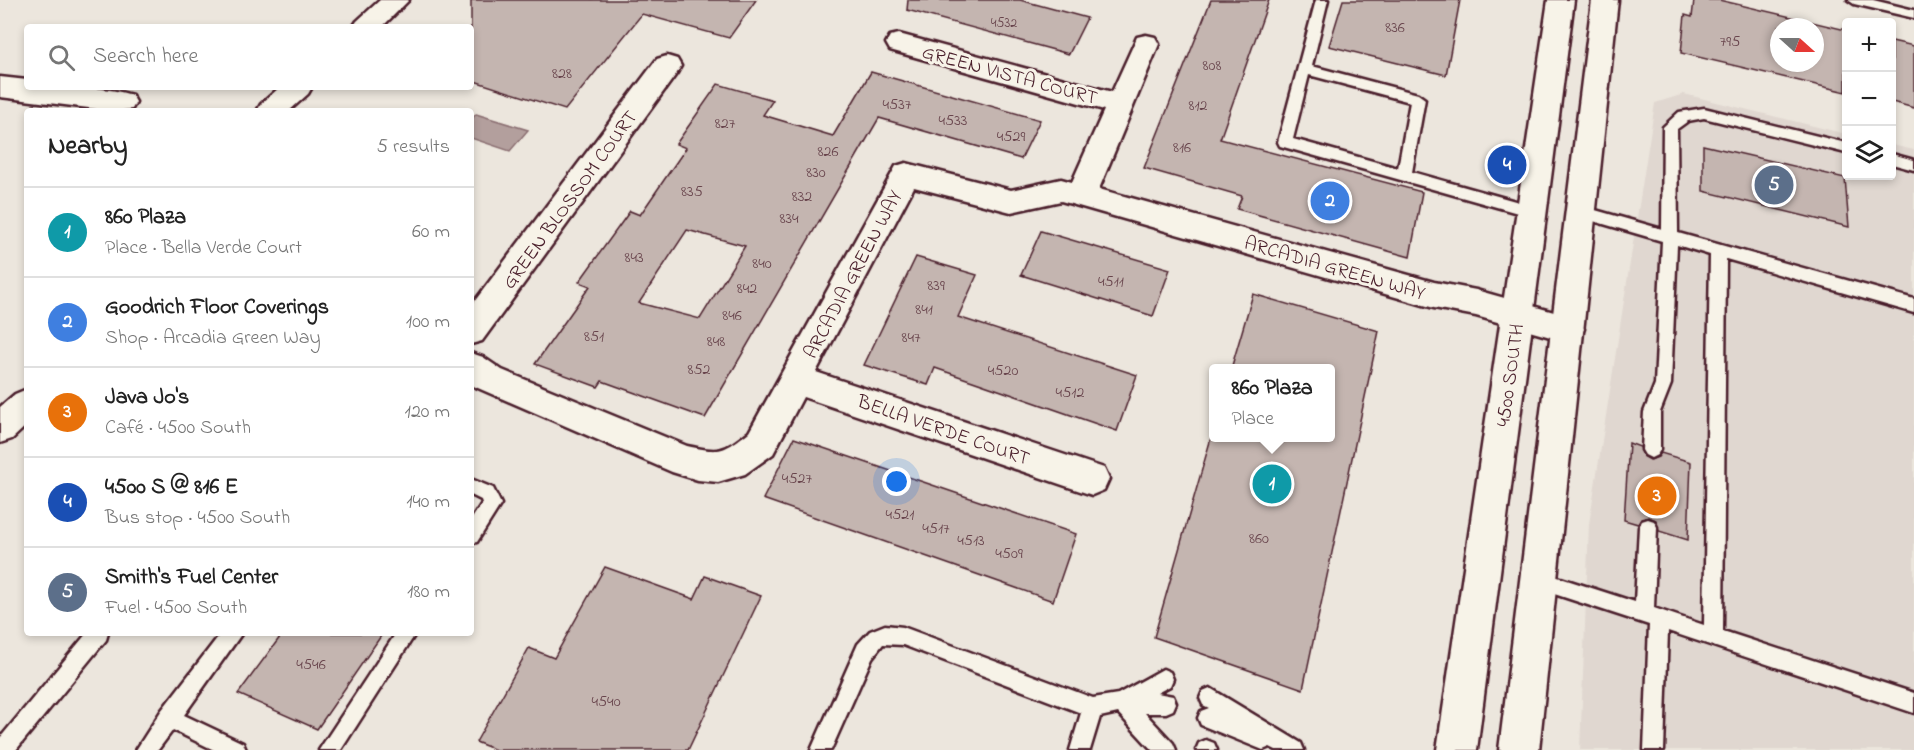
<!DOCTYPE html>
<meta charset="utf-8">
<style>
body{margin:0;font-family:"Indie Flower",sans-serif;background:#f6f6f6;color:#222}
.controls{position:absolute;right:18px;top:18px;display:grid;overflow:hidden;border-radius:6px;box-shadow:0 3px 9px #0003}
.controls button{width:54px;height:54px;display:grid;place-items:center;padding:0;border:0;border-bottom:2px solid #e0e0e0;background:#fff;color:#222;font:30px sans-serif}
.compass{position:absolute;left:1770px;top:18px;width:54px;height:54px;border-radius:50%;background:#fff;box-shadow:0 3px 9px #0003;rotate:111deg}
.you{position:absolute;left:897px;top:482px;width:21px;height:21px;margin:-15px;border:4px solid #fff;border-radius:50%;background:#1a73e8;box-shadow:0 0 0 9px #1a73e833}
.badge{display:grid;place-items:center;width:39px;height:39px;border-radius:50%;background:#0b8043;color:#fff;font-size:20px;font-weight:700}
.pin{position:absolute;translate:-50% -50%;border:3px solid #fff;box-shadow:0 2px 6px #0006}
.popup{position:absolute;left:1209px;top:364px;width:126px;height:78px;box-sizing:border-box;display:grid;place-content:center;border-radius:6px;background:#fff;filter:drop-shadow(0 2px 4px #0005);font-size:20px;white-space:nowrap;color:#767676}
.popup b{font-size:22px;color:#222}
.popup::after{content:'';position:absolute;left:50%;top:100%;margin-left:-12px;border:12px solid transparent;border-top-color:#fff}
.list{margin:0;padding:0;list-style:none}
h2{display:flex;justify-content:space-between;align-items:center;height:78px;margin:0;padding:0 24px;font-size:26px}
h2 small{font-size:20px;font-weight:400;color:#767676}
.list li{display:grid;grid-template-columns:39px 1fr auto;gap:18px;align-items:center;box-sizing:border-box;height:90px;padding:0 24px;border-top:2px solid #e0e0e0}
.list b{display:block;font-size:22px;white-space:nowrap}
.list p{margin:0;font-size:20px;white-space:nowrap;color:#767676}
.list em{font-size:20px;font-style:normal;color:#767676}
.icon{flex:none;width:33px;height:33px;fill:none;stroke:currentColor;stroke-width:2;stroke-linecap:round;stroke-linejoin:round}
.map{position:relative;flex:none;width:1914px;height:750px;overflow:hidden}
.search{position:absolute;background:#fff;box-shadow:0 3px 9px #0003;left:24px;top:24px;width:450px;height:66px;display:flex;align-items:center;gap:15px;box-sizing:border-box;padding:0 21px;border-radius:6px;color:#767676;font-size:22px}
.panel{position:absolute;background:#fff;box-shadow:0 3px 9px #0003;left:24px;top:108px;width:450px;height:528px;border-radius:6px}
.map>svg:first-child{display:block}
.built{fill:#e0d7d0}
.water{fill:#b39f9d;stroke:#896c6f;stroke-width:1.5}
.building{fill:#c4b5b0;stroke:#4a1f2b;stroke-width:1.5;fill-rule:evenodd}
.lines{fill:none;stroke-linecap:round;stroke-linejoin:round}
.lane-casing{stroke:#4a1f2b;stroke-width:5}
.street-casing{stroke:#4a1f2b;stroke-width:5}
.secondary-casing{stroke:#4a1f2b;stroke-width:5}
.lane{fill:#f7f3e8;fill-rule:evenodd}
.street{fill:#f7f3e8;fill-rule:evenodd}
.secondary{fill:#f7f3e8;fill-rule:evenodd}
.labels{text-anchor:middle;stroke-width:6;stroke-linejoin:round;paint-order:stroke}
.far-number-label{font-size:14px;fill:#68444c}
.number-label{font-size:16px;fill:#68444c}
.street-label{font-size:20px;fill:#4a1f2b;stroke:#f7f3e8}
</style>
<div class="map">
<svg width="1914" height="750" viewBox="0 0 1914 750">
<rect width="100%" height="100%" fill="#ece6dd"/>
<filter id="ink" filterUnits="userSpaceOnUse"><feTurbulence type="fractalNoise" baseFrequency=".0167" numOctaves="2"/><feDisplacementMap in="SourceGraphic" scale="12" xChannelSelector="R" yChannelSelector="G"/><feConvolveMatrix kernelMatrix="1 2 1 2 8 2 1 2 1" color-interpolation-filters="sRGB"/></filter>
<g filter="url(#ink)">
<path class="built" d="M1684,94L1846,134V176H1892V145L1914,150V750H1580L1589,524L1655,103Z"/>
<path class="water" d="M476,114L528,130L510,151L471,138V120Z"/>
<path class="building" d="M471,0H756L729,38L642,14L565,110L471,80Z
M908,0H1020L1087,18L1069,54L907,10Z
M1211,0H1269L1220,139L1422,192L1410,257L1237,209L1242,196L1144,168Z
M1343,0H1460L1446,75L1329,46Z
M1694,0H1719L1846,30V92L1681,53L1685,15L1692,17ZM1779,27H1815V63H1779Z
M1892,41L1914,46V108L1892,102Z
M871,72L1040,120L1021,159L879,118L705,418L602,381L598,387L535,364L590,286L579,282L630,211L640,215L686,148L676,144L718,84L773,100L763,115L833,136ZM687,230L745,246L700,319L639,303Z
M1703,145L1845,178L1849,227L1703,191Z
M1041,231L1170,269L1153,316L1021,275Z
M916,257L977,275L958,317L1137,375L1117,431L935,368L928,385L864,365Z
M1253,294L1379,331L1303,689L1154,637L1211,438H1330V369H1231Z
M794,438L1076,534L1053,601L763,499Z
M1629,443L1640,447L1643,456L1650,460L1658,457L1661,453L1691,462L1688,540L1659,531L1656,520L1649,517L1641,519L1638,524L1624,520Z
M605,567L694,599L705,576L761,596L688,750H496L476,742L529,648L554,658Z
M283,633H383L317,729L238,694Z"/>
<g class="lines">
<g class="lane-casing">
<path id="lane" d="M1316,0H1328L1312,66L1418,94L1425,99L1412,172L1537,207L1539,211L1537,215L1532,217L1280,146L1278,142ZM1309,75L1410,102L1398,168L1293,139Z
M1848,0H1873L1914,10V18L1854,4Z
M1704,108L1846,143V153L1704,118L1688,121L1677,129L1678,233L1914,299V313L1726,259L1723,631L1914,693V713L1668,631L1664,750H1644L1649,625L1539,589L1532,586L1530,580L1532,574L1539,571L1635,602L1639,527L1642,521L1648,519L1654,521L1657,527L1654,608L1704,625L1710,255L1677,245L1671,384L1660,412V450L1657,455L1651,458L1645,455L1642,450L1644,412L1655,384L1662,241L1576,216L1574,212L1576,208L1581,206L1662,229L1663,127L1679,112Z
M1892,154L1914,160V170L1892,164Z
M471,479L493,488L501,504L477,542L471,544V520L482,503L481,500L471,495Z
M885,625L903,627L1093,698L1118,694L1163,669L1170,672L1173,679L1170,686L1157,693L1173,696L1176,703L1173,710L1166,713H1145L1173,743L1176,750H1152L1118,713L1100,717L1090,750H1070L1081,713L903,645L883,644L872,658L831,750H811L858,644L870,631Z
M87,633H108L106,640L16,750H0V738Z
M221,633H242L184,715L243,743L246,750H214L173,730L158,750H136L161,711Z
M396,633H416L341,750H319Z
M1210,688L1301,743L1304,750H1276L1270,747L1263,750L1201,725L1198,718L1201,711L1209,708L1203,705L1200,698L1203,691Z
M1206,740L1214,743L1217,750H1196L1199,743Z"/>
</g>
<g class="street-casing">
<path id="street" d="M380,0H409L382,27H353L357,21Z
M899,34L1112,92L1137,37L1146,35L1155,37L1159,44L1099,189L1434,282L1476,290L1568,316L1579,320L1584,329L1579,338L1568,342L1476,316L1434,308L1061,201L1011,212L914,187L816,372L1104,468L1109,479L1104,490L1092,495L803,397L773,454L745,474L718,482L698,480L672,472L471,385V353L483,357L502,370L687,446C720,453 722,453 749,432L896,166L906,163L1011,190L1061,179L1072,182L1104,110L890,50L886,43L890,36Z
M667,56L677,59L681,66L677,73L482,341L471,344V306L657,59Z
M0,77L27,80V87C62,87 98,85 132,95L136,102L132,109L113,111L0,97Z
M280,87H312L308,94L289,111H257L261,104Z
M27,389V425L12,439L0,443V407L15,394Z"/>
</g>
<g class="secondary-casing">
<path id="secondary" d="M1548,0H1574L1477,750H1437Z
M1592,0H1618L1539,750H1499Z"/>
</g>
<use href="#lane" class="lane"/>
<use href="#street" class="street"/>
<use href="#secondary" class="secondary"/>
</g>
</g>
<g class="labels">
<g class="far-number-label">
<text x="1004" y="27">4532</text>
</g>
<g class="number-label">
<text x="1395" y="32">836</text>
<text x="1730" y="46">795</text>
<text x="1212" y="70">808</text>
<text x="562" y="78">828</text>
<text x="897" y="109">4537</text>
<text x="1198" y="110">812</text>
<text x="953" y="125">4533</text>
<text x="725" y="128">827</text>
<text x="1011" y="141">4529</text>
<text x="1182" y="152">816</text>
<text x="828" y="156">826</text>
<text x="816" y="177">830</text>
<text x="692" y="196">835</text>
<text x="802" y="201">832</text>
<text x="789" y="223">834</text>
<text x="634" y="262">843</text>
<text x="762" y="268">840</text>
<text x="1111" y="286">4511</text>
<text x="936" y="290">839</text>
<text x="747" y="293">842</text>
<text x="924" y="314">841</text>
<text x="732" y="320">846</text>
<text x="594" y="341">851</text>
<text x="911" y="342">847</text>
<text x="716" y="346">848</text>
<text x="699" y="374">852</text>
<text x="1003" y="375">4520</text>
<text x="1070" y="397">4512</text>
<text x="797" y="483">4527</text>
<text x="900" y="519">4521</text>
<text x="936" y="533">4517</text>
<text x="1259" y="543">860</text>
<text x="971" y="545">4513</text>
<text x="1009" y="558">4509</text>
<text x="311" y="669">4546</text>
<text x="606" y="706">4540</text>
</g>
<g class="street-label">
<text transform="translate(1010 74) rotate(15)" y="7">GREEN VISTA COURT</text>
<text transform="translate(569 199) rotate(-54)" y="7">GREEN BLOSSOM COURT</text>
<text transform="translate(1335 267) rotate(16)" y="7">ARCADIA GREEN WAY</text>
<text transform="translate(852 274) rotate(-62)" y="7">ARCADIA GREEN WAY</text>
<text transform="translate(1509 375) rotate(-82)" y="7">4500 SOUTH</text>
<text transform="translate(944 429) rotate(19)" y="7">BELLA VERDE COURT</text>
</g>
</g>
</svg>
<div class="controls">
<button>+</button>
<button>−</button>
<button><svg class="icon" aria-label="layers" viewBox="0 0 24 24"><path d="M12 4l9 5-9 5-9-5zM3 14l9 5 9-5"/></svg></button>
</div>
<svg class="compass" viewBox="-18 -18 36 36"><path d="M0-13l5 13h-10z" fill="#e53935"/><path d="M0 13l5-13h-10z" fill="#767676"/></svg>
<div class="you"></div>
<div class="pin badge" style="left:1272px;top:484px;background:#0f9aa8">1</div>
<div class="popup"><b>860 Plaza</b>Place</div>
<div class="pin badge" style="left:1330px;top:201px;background:#3f7fe0">2</div>
<div class="pin badge" style="left:1657px;top:496px;background:#e8710a">3</div>
<div class="pin badge" style="left:1507px;top:165px;background:#1a4fb4">4</div>
<div class="pin badge" style="left:1774px;top:185px;background:#5c6f8a">5</div>
<div class="search"><svg class="icon" aria-label="search" viewBox="0 0 24 24"><circle cx="10" cy="10" r="6"/><path d="M15 15l6 6"/></svg>Search here</div>
<section class="panel">
<h2>Nearby<small>5 results</small></h2>
<ul class="list">
<li><span class="badge" style="background:#0f9aa8">1</span><div><b>860 Plaza</b><p>Place · Bella Verde Court</p></div><em>60 m</em></li>
<li><span class="badge" style="background:#3f7fe0">2</span><div><b>Goodrich Floor Coverings</b><p>Shop · Arcadia Green Way</p></div><em>100 m</em></li>
<li><span class="badge" style="background:#e8710a">3</span><div><b>Java Jo's</b><p>Café · 4500 South</p></div><em>120 m</em></li>
<li><span class="badge" style="background:#1a4fb4">4</span><div><b>4500 S @ 816 E</b><p>Bus stop · 4500 South</p></div><em>140 m</em></li>
<li><span class="badge" style="background:#5c6f8a">5</span><div><b>Smith's Fuel Center</b><p>Fuel · 4500 South</p></div><em>180 m</em></li>
</ul>
</section>
</div>
